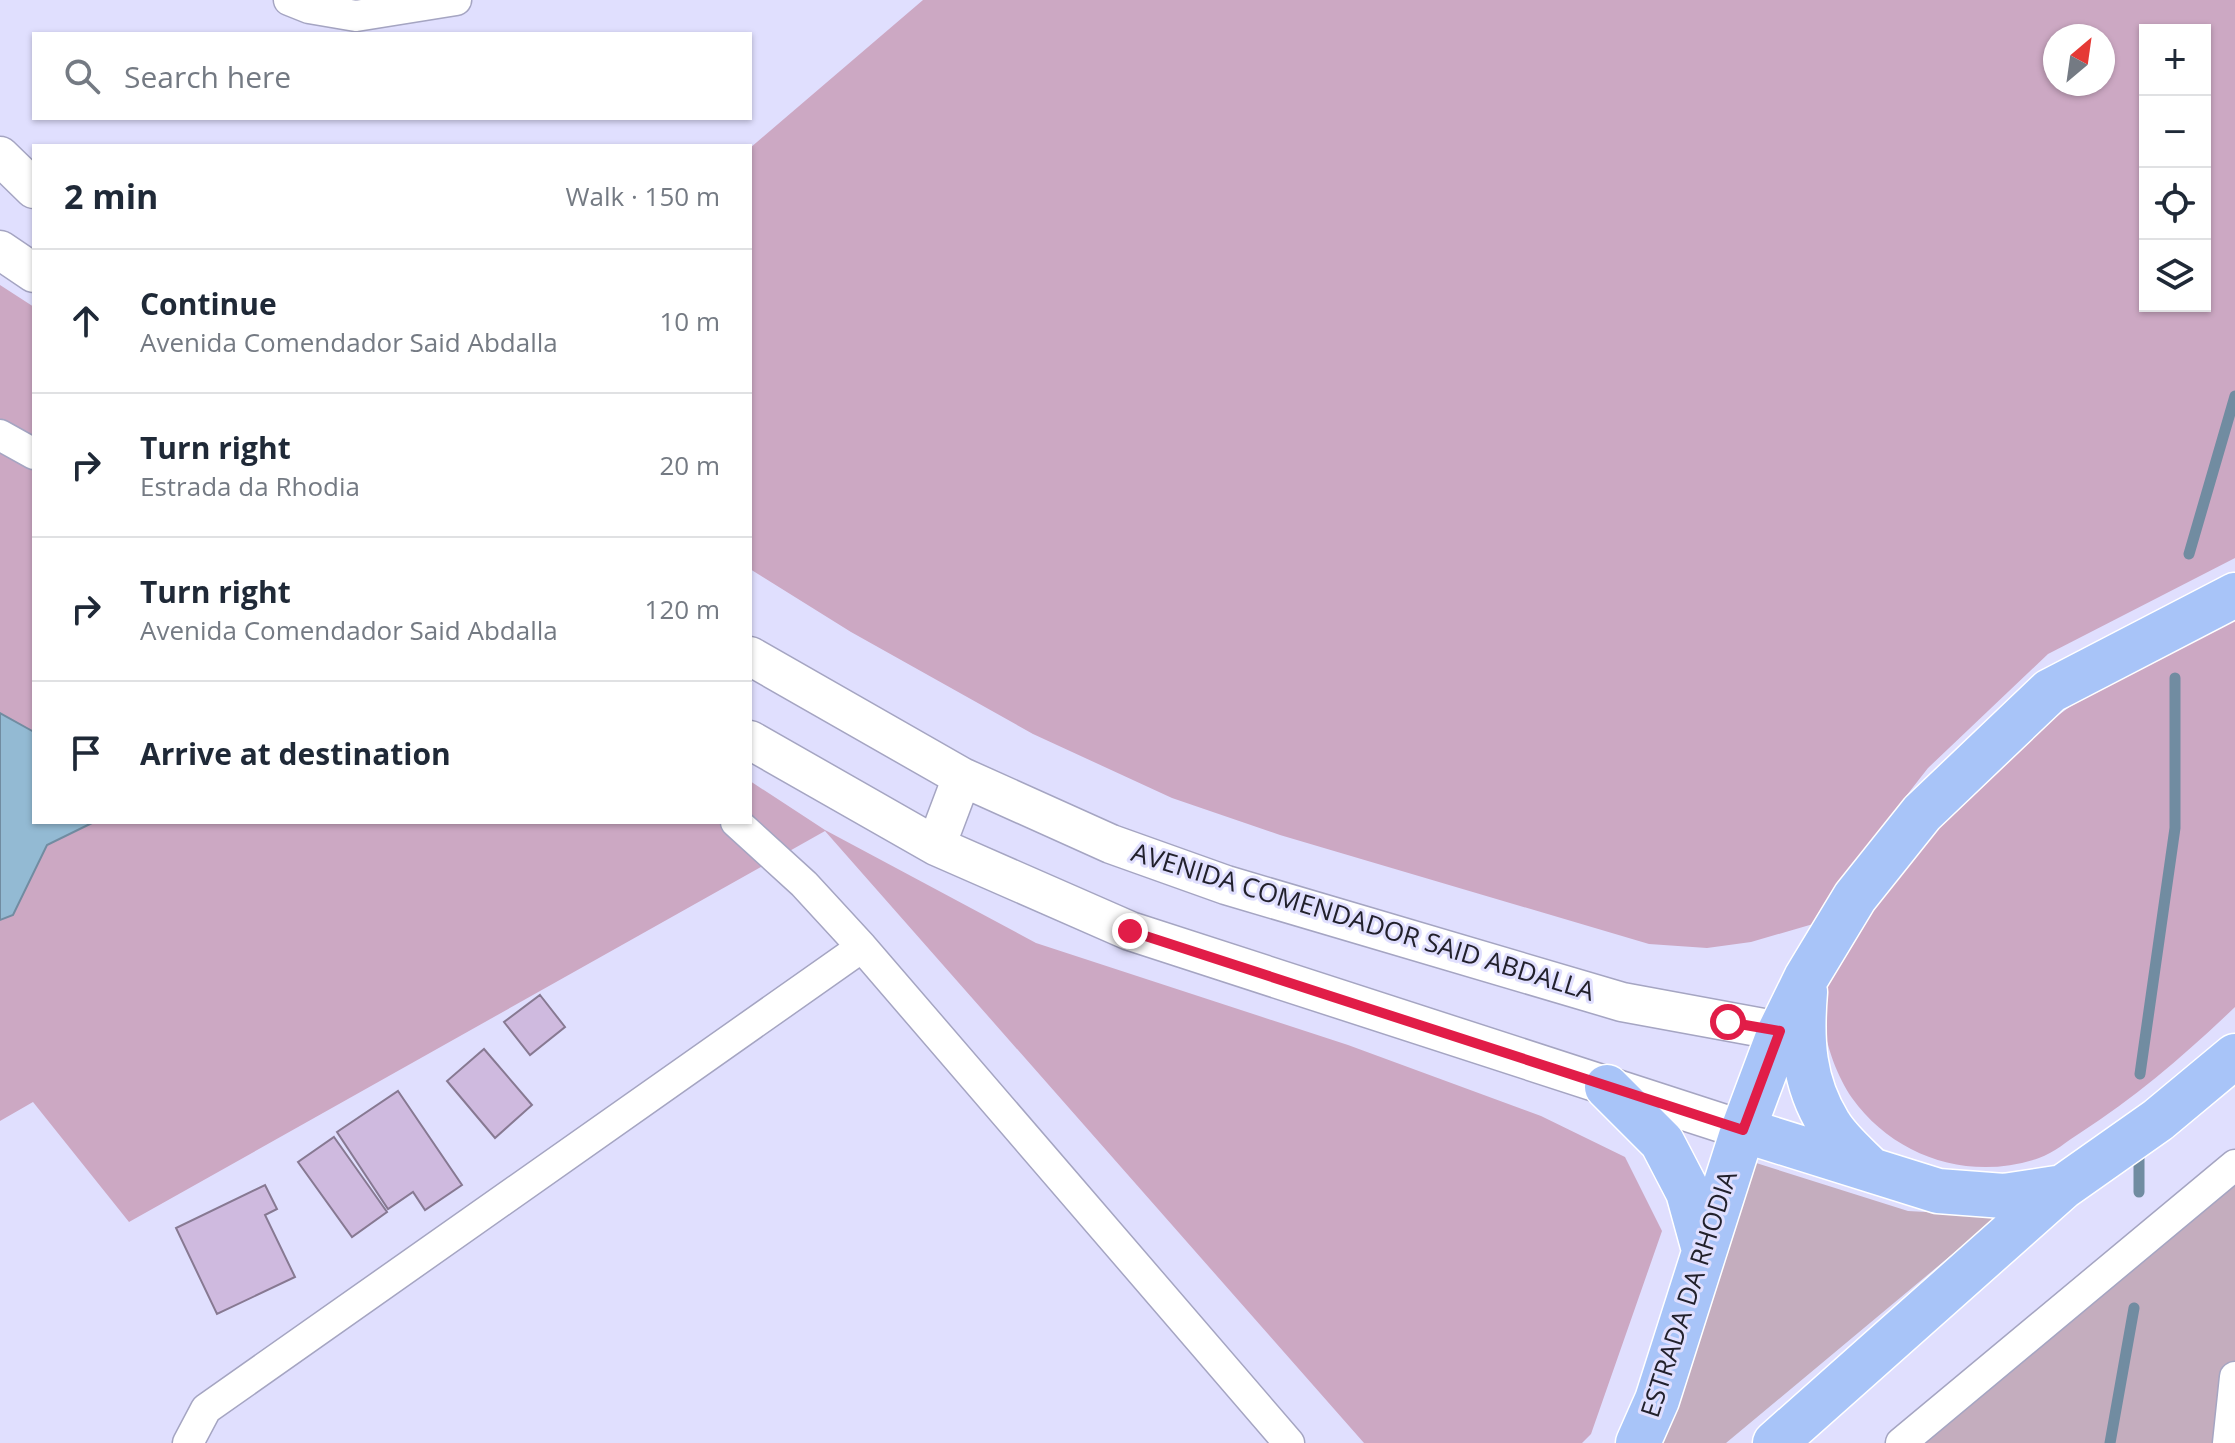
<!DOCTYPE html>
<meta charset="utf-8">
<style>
body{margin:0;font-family:"Open Sans",sans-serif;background:#f6f6f7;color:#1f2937}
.controls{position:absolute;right:24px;top:24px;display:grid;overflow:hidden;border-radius:0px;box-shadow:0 2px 6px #0004}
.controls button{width:72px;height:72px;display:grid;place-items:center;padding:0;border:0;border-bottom:2px solid #e0e1e3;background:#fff;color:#1f2937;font:40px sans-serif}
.compass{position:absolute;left:2043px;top:24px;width:72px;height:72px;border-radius:50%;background:#fff;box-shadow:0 2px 6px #0004;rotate:29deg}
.stop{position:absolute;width:24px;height:24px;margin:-18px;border:6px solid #e11d48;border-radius:50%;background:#fff}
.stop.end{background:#e11d48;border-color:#fff;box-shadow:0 2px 8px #0008}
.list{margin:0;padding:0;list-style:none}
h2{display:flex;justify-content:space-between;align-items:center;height:104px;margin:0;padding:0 32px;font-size:34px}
h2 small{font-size:26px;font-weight:400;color:#747a83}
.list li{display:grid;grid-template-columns:52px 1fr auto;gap:24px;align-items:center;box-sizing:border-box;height:144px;padding:0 32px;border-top:2px solid #e0e1e3}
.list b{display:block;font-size:30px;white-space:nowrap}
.list p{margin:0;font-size:26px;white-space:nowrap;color:#747a83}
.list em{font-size:26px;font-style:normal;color:#747a83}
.icon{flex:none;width:44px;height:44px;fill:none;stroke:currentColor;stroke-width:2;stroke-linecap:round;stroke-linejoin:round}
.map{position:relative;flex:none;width:2235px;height:1443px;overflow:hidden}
.search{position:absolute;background:#fff;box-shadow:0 2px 6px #0004;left:32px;top:32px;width:720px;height:88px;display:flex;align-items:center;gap:20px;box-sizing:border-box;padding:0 28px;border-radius:0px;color:#747a83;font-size:30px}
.panel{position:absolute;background:#fff;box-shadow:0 2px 6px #0004;left:32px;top:144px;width:720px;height:680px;border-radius:0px}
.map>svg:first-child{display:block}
.green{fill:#c4adbe}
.forest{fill:#cca8c3;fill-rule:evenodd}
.water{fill:#93bad3;stroke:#718ca1;stroke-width:2}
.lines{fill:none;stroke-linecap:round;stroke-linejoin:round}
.stream{stroke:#718ca1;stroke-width:11}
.building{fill:#cfbadf;stroke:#877992;stroke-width:2}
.minor-casing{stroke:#a5a5c2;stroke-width:33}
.tertiary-casing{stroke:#a5a5c2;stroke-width:41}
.primary-casing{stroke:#fff;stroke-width:47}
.minor{stroke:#fff;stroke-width:30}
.tertiary{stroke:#fff;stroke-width:38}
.primary{stroke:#a8c4f8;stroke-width:44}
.route{stroke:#e11d48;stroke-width:10}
.labels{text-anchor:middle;stroke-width:6;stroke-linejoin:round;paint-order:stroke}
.street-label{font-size:26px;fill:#22212c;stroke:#e0dffe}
</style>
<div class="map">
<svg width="2235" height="1443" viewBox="0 0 2235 1443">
<rect width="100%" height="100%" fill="#e0dffe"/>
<path class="green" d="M1753,1162L1908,1211L1962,1214L2009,1207L1726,1443H1655Z
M2235,1165V1377L2228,1443H1901Z"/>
<path class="forest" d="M923,0H2235V558L2048,654L1928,768L1867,846L1820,922L1751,942L1707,948L1649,944L1280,835L1172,798L1033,734L851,632L750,569V148ZM2145,30H2205V306H2145ZM2055,36H2103V84H2055Z
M0,285L34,307V732L0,713Z
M2235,614V1007C2187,1053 2136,1097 2080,1133C2067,1141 2054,1153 2039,1158C1970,1182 1894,1157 1852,1098C1830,1066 1813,1009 1827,971C1833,954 1861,923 1872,907C1934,820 2015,739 2107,682C2148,657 2193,637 2235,614Z
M750,781L825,830L1036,943L1348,1045L1541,1116L1625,1157L1662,1231L1591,1434L1582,1443H1364L825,831L129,1222L33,1102L0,1121V920L13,915L47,845L94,822H750Z"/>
<path class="water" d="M0,713L34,732V822H94L47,845L13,915L0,920Z"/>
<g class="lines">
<path class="stream" d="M2189,554L2235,396
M2140,1074L2175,828V678
M2139,1151V1192
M2110,1443L2134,1308"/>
</g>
<path class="building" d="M540,995L565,1027L530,1055L504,1022Z
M484,1049L532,1105L495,1138L447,1081Z
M398,1091L462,1185L425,1210L413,1192L388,1209L337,1132Z
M334,1137L387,1212L352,1237L298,1162Z
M265,1185L277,1209L265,1215L295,1277L217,1314L176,1228Z"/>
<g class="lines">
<g class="minor-casing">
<path id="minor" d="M289,0L309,8L356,16L456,0
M0,435L34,454
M736,822L804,884L862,947L1289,1443
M188,1443L206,1409L862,947
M1901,1443L2235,1165
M2228,1443L2235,1377"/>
</g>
<g class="tertiary-casing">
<path id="tertiary" d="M0,156L34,189
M0,250L34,273
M750,656L962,777L1111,844L1226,885L1622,1002L1780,1031
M750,740L936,846L1130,931L1743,1130
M936,846L962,777"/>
</g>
<g class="primary-casing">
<path id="primary" d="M1805,992C1801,1040 1803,1082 1829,1124C1839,1141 1857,1156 1871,1170
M1607,1087L1662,1142L1688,1192L1704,1250
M1743,1130L1938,1191L2004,1196L2063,1187
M1638,1443L1657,1400L1743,1130L1780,1031L1806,978L1855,897L1922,813L2050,691L2235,595
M1775,1443L2063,1187L2158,1120L2235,1056"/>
</g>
<use href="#minor" class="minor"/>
<use href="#tertiary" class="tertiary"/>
<use href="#primary" class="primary"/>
</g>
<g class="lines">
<path class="route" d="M1130,931L1743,1130L1780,1031L1728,1022"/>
</g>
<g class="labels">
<g class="street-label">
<text transform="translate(1363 922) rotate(17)" y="9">AVENIDA COMENDADOR SAID ABDALLA</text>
<text transform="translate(1689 1294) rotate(-72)" y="9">ESTRADA DA RHODIA</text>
</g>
</g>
</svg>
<div class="controls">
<button>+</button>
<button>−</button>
<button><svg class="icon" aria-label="locate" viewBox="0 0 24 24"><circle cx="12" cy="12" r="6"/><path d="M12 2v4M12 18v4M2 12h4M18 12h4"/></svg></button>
<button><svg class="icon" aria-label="layers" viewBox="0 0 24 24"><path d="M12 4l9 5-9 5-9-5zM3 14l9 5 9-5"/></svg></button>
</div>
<svg class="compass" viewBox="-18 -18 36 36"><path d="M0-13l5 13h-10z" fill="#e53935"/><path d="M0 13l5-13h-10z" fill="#747a83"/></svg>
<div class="stop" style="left:1728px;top:1022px"></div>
<div class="stop end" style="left:1130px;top:931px"></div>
<div class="search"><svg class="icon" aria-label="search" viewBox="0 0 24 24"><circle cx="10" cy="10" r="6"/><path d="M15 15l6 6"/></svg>Search here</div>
<section class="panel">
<h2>2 min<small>Walk · 150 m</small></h2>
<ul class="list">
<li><svg class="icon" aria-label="ahead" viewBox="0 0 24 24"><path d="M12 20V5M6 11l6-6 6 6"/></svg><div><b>Continue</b><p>Avenida Comendador Said Abdalla</p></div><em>10 m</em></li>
<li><svg class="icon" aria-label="right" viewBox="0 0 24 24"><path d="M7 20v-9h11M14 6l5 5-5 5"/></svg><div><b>Turn right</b><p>Estrada da Rhodia</p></div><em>20 m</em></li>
<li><svg class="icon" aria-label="right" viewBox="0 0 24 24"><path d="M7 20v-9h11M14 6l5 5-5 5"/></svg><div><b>Turn right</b><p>Avenida Comendador Said Abdalla</p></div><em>120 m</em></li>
<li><svg class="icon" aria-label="arrive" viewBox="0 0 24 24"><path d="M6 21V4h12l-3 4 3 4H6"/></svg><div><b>Arrive at destination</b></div></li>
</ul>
</section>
</div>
